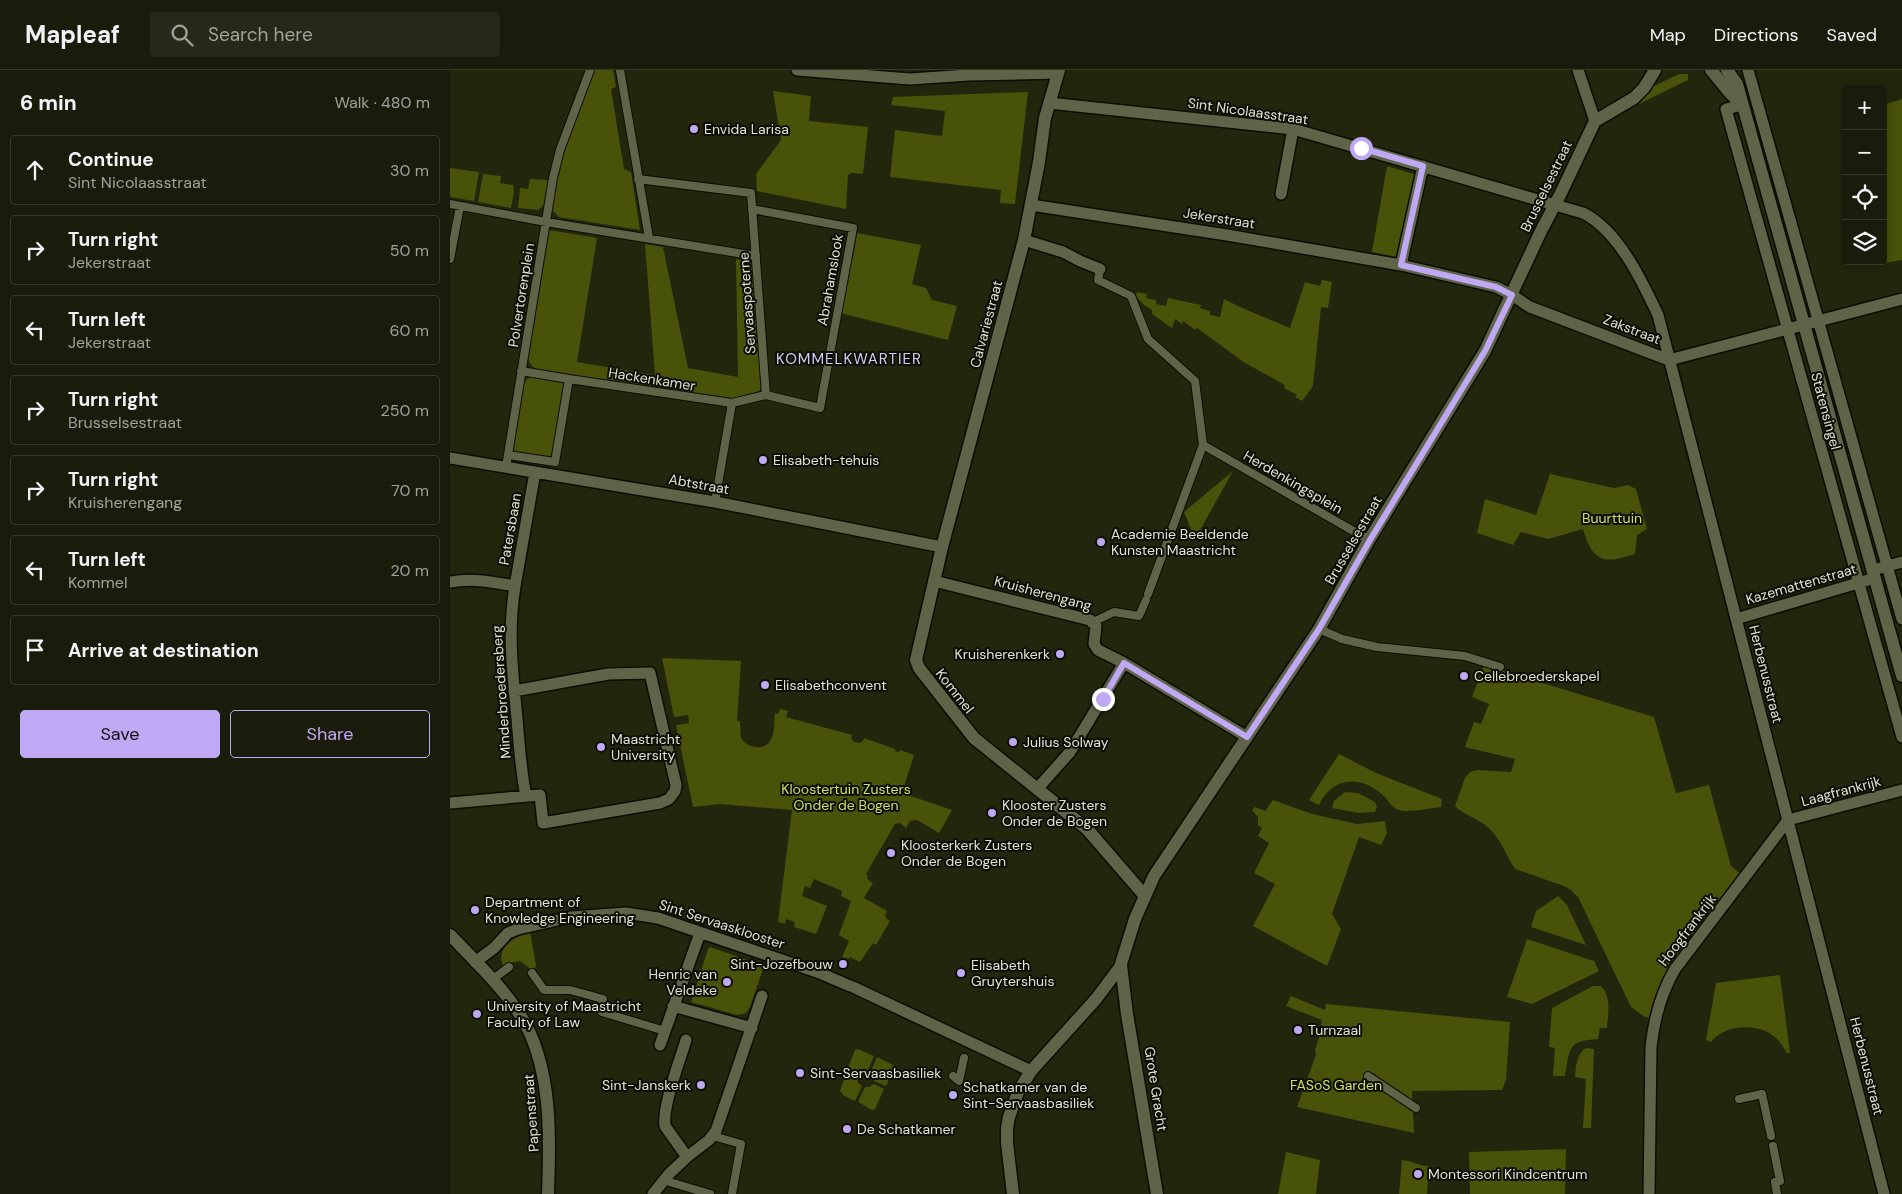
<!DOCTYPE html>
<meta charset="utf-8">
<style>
body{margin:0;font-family:"DM Sans",sans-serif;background:#262918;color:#f1f3f6}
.controls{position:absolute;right:15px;top:15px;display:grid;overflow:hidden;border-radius:5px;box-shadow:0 2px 12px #0003}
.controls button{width:45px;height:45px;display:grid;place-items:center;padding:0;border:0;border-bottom:1px solid #373a2b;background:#191c0a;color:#f1f3f6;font:25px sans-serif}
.stop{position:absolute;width:15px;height:15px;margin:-11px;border:4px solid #bfa8f4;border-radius:50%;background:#fff}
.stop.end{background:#bfa8f4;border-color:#fff;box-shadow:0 1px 5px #0008}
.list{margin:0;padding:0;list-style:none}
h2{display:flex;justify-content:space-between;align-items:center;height:65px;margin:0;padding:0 20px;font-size:21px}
h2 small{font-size:16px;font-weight:400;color:#9fa19c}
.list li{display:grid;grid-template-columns:32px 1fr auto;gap:15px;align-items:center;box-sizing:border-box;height:70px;margin:0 10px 10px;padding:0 10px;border:1px solid #373a2b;border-radius:5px}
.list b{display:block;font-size:19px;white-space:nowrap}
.list p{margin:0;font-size:16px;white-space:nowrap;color:#9fa19c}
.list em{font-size:16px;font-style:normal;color:#9fa19c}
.actions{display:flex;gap:10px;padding:15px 20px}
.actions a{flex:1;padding:11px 0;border:1px solid #bfa8f4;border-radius:5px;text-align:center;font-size:18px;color:#bfa8f4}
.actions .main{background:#bfa8f4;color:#111}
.icon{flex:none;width:28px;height:28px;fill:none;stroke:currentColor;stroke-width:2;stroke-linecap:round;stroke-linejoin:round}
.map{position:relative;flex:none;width:1452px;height:1124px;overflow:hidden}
header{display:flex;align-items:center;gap:30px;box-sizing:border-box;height:70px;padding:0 25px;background:#191c0a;border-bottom:1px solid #373a2b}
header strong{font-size:24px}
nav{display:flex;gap:28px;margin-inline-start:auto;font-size:18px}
.search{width:350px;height:45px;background:#262918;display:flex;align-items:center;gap:12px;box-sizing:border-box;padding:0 18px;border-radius:5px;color:#9fa19c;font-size:19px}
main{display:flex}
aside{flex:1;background:#191c0a}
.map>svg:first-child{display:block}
.green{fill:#485208}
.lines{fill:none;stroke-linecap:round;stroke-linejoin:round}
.pedestrian-casing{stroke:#0b0e00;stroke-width:10}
.minor-casing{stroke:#0b0e00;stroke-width:14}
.tertiary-casing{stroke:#0b0e00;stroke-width:15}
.secondary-casing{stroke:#0b0e00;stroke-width:15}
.pedestrian{stroke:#5f6449;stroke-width:8}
.minor{stroke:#5f6449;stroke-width:11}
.tertiary{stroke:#5f6449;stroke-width:12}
.secondary{stroke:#5f6449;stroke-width:12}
.route{stroke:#bfa8f4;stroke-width:6}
.poi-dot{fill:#bfa8f4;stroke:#0c0e04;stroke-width:2}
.labels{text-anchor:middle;stroke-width:4;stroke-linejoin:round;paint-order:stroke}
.street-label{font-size:14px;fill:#e0e3d4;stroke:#0c0e04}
.poi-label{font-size:14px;fill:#e0e3d4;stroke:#0c0e04;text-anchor:start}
.park-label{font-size:14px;fill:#cae067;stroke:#0c0e04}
.neighbourhood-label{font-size:15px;letter-spacing:1px;fill:#d7cbf5;stroke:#0c0e04}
</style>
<header>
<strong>Mapleaf</strong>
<div class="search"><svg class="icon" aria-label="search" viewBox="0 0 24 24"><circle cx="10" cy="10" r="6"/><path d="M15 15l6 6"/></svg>Search here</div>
<nav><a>Map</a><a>Directions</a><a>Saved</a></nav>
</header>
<main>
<aside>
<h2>6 min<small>Walk · 480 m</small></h2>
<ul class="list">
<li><svg class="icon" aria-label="ahead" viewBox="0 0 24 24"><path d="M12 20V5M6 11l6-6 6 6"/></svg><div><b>Continue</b><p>Sint Nicolaasstraat</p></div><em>30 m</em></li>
<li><svg class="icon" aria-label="right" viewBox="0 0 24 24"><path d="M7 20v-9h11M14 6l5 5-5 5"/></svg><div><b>Turn right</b><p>Jekerstraat</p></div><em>50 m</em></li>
<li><svg class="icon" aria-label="left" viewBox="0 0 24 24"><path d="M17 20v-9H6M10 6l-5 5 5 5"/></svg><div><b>Turn left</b><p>Jekerstraat</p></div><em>60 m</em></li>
<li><svg class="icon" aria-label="right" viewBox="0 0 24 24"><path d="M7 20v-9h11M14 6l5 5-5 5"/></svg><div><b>Turn right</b><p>Brusselsestraat</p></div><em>250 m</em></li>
<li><svg class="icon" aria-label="right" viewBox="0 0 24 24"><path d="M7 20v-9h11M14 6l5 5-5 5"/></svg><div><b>Turn right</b><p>Kruisherengang</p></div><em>70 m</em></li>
<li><svg class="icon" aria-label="left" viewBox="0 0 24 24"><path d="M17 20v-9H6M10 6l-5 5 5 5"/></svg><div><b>Turn left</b><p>Kommel</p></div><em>20 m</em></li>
<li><svg class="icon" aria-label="arrive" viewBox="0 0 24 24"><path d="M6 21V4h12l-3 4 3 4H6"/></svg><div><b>Arrive at destination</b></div></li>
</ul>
<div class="actions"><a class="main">Save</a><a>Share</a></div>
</aside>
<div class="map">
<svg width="1452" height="1124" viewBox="0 0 1452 1124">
<rect width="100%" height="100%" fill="#21260d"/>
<path class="green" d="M144,0H163L166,17L161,19L174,99L181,102L190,160L109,147L101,139L107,108L116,75Z
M1229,4H1238V10L1189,34L1188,33L1202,17Z
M323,21L361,26L359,51L418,57L413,104L401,103L398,105L396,139L307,121L306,104L331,70Z
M578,22L565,134L550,133L551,120L440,107L445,60L492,66L495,41L441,35L443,27Z
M1452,29V190L1435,193L1433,186V35Z
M937,96L967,105L947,187L922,182Z
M0,98L29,102L24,131L0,127Z
M33,104L51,106L50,113L63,115L64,122L61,138L28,132Z
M80,109L100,110L94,135L88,140L68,138L70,118L78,119Z
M99,160L147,168L127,292L205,305L195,174L213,177L238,298L288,307L286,189L304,192L312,316L309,321L285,330L86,299C80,295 78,291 77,284Z
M407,163L471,175L462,214L476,218L482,230L507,236L498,270L390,243L399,188H403Z
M872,210L882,212L878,238L871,237L863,316L852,331L845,327L847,325L834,318L835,315L795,293L747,258L745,260L733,251L732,254L725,249L722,258L702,244V240L694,235L686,226L687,222L697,224L696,228L706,230V234L716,236L718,228L751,235L750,238L760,241V245L770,247L774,229L790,237L840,258L855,212L870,216Z
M83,306L114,311L102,388L68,383L64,381L63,378L73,315L77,309Z
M783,401L745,469L734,442Z
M1100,404L1164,418L1178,415L1186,419L1197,459L1187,465L1185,484C1154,494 1143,493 1133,459L1098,469L1071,462L1063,475L1027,463L1035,429L1086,445Z
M212,588L291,591L287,651H290L291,668C298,679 317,682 322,667C325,660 324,650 325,643L328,644L330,639L338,641L336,647L402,665L401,668L404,672L409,673L413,671L414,668L445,679V681L449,682L450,680L464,685L452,723L502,740L489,763L467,750L460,751L456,758L450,753L445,754L416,804L418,806L417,809L423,813L414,828L437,841L435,845L436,848L440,851L426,875L423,873L410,892L400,887L399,889L392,887L399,871L389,865L401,831L391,826L392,821L364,809L360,818L355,816L352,826L377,836L366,864L344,857L345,852L336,849L335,854L328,852L342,740L270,734L243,737L226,655L239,653L238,645L224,647Z
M1034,595L1204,647L1226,723L1259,715L1281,796L1290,803L1200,948L1195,947L1181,937L1128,827L1121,820L1114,816L1065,799C1055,784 1050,766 1035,755C1027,748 1012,744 1005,736L1015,708L1020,702L1027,700L1061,702L1065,689L1015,677L1024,652L1031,654L1039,634L1022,627Z
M889,684L926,703L992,729L991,737C981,738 958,743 949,740C942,738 939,732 935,727C913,705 883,705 869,735L859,730Z
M895,722L908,723L925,732L927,737L925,742L909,743L882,738L884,731Z
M823,730L862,744L907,754L935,751L937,763L931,775L909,767L882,844L891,859L877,896L803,856L825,814L804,803L819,773L808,766L812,758L808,755V747L802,740L805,737L815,741Z
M1108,826L1117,835L1136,875L1081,857L1086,841Z
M80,862L86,896L83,901L70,891L60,893L55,896L53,895C45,878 66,866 80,862Z
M1077,869L1144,891L1149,901L1082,934L1057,927Z
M260,877L314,896L300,937L296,943L287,945L241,932L258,879Z
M1330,905L1340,983H1337C1333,977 1329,969 1322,965C1305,953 1274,955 1261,972L1256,970L1266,913Z
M1143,916H1151C1162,928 1158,943 1157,958H1150L1148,969C1117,971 1120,978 1115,1006H1103L1105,978L1099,977L1102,938Z
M841,926L875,940L876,934L1060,952L1056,1010L1052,1020L962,1021L964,1063L847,1037L866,985L865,980L873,956L871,955L872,950L836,936Z
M1136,978L1144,979L1141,1058H1133L1136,1009L1125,1007C1126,997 1126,984 1136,978Z
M408,979L424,986L418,1000L413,1001L409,1004L398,998L405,980Z
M427,987L443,995L444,998L436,1016L424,1011V1006L421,1001Z
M397,1001L408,1006V1013L412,1016L405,1031L393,1025L390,1021Z
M424,1014L434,1019L425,1039L422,1040L408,1032L415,1017H419Z
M1116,1079L1115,1124H1020L1019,1082Z
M836,1082L870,1090L866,1124H828Z
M952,1090C962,1091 969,1096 979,1096L977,1124H949Z"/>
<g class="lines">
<g class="pedestrian-casing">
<path id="pedestrian" d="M170,0L199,168
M188,109L301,123L316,325
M0,134L96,152L306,186
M302,139L403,158L370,338L316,325
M0,189L10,136
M650,199L648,210L681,226L698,269L745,311L753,375
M119,309L282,333L316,325
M58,385L105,392L119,309L71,301
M56,397L103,108L110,80L140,0
M265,432L282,333
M698,524L753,375L919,470
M643,552L664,542L689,546L696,530
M869,559L892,569L927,577L1015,586L1050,597
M82,903L94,920H120L153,929L152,942L215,961
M42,910L59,897
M503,1006L509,1011L514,988
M918,1006L966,1038
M1289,1029L1312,1024L1321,1066
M263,1066L291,1074L282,1124
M1323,1076L1330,1111L1325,1112L1327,1124
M213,1110L260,1124"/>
</g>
<g class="minor-casing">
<path id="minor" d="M347,0L460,9L519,5L607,3
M1128,0L1145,51
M1298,0L1452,549
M599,33L843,59L1133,143C1168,160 1192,211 1208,245L1434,1124
M1292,35L1276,39L1452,667
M831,124L843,59
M581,135L777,165L951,195L1046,217L1062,225L1080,237L1219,290L1452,229
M574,170L613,182L630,191L650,199
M951,195L973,96
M0,388L265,432L492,477
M1430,498L1452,492
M484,511L640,550L646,556L644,574L648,580L674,593L797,667
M0,512C23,508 42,512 65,516L85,402
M65,516C58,558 62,597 66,638C69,668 70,697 76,726
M1286,549L1425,508
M587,719L620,682L674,593
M0,733L90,725L93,753L210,733L219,729L225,721L226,715L200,603L158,604L64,621
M1338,750L1452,720
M25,892L44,878L58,863L68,859L121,847L176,843L208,848L370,903
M372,904L400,916
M403,917L581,1001
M223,936L302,958
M210,975L250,863
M237,1087L259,1070L266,1061L312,926
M203,1124L219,1104L237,1087L215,1056C212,1037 230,990 236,970
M1199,1124L1201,977C1204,949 1211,923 1225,899L1338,750"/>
</g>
<g class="tertiary-casing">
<path id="tertiary" d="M609,0L595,48L589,92L574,170L492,477L466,590L469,598L524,668L637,759L695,826
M0,865C26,892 59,923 76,955C102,1005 100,1069 98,1124
M671,895L677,944L707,1124
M563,1124L557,1073V1058L559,1047L568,1022L581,1001L646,929L670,897L685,849L704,806L869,559L919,470L1035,281L1091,161L1111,123L1145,51L1184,28L1194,18L1205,0"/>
</g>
<g class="secondary-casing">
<path id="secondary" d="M1261,0L1279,22L1292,35
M1277,0L1287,14L1452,606"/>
</g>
<use href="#pedestrian" class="pedestrian"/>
<use href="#minor" class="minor"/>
<use href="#tertiary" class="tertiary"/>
<use href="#secondary" class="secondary"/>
</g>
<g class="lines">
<path class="route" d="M653,629L674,593L797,667L869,559L920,470L1035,281L1062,225L1046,217L951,195L973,96L911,78"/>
</g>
<g class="poi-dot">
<circle cx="244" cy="59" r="5"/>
<circle cx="313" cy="390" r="5"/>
<circle cx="651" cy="472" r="5"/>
<circle cx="610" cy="584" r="5"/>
<circle cx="1014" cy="606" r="5"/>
<circle cx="315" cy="615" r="5"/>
<circle cx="563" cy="672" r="5"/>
<circle cx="151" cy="677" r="5"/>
<circle cx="542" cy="743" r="5"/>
<circle cx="441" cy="783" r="5"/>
<circle cx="25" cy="840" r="5"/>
<circle cx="393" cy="894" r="5"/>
<circle cx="511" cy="903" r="5"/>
<circle cx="277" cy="912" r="5"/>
<circle cx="27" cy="944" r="5"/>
<circle cx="848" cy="960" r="5"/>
<circle cx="350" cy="1003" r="5"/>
<circle cx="251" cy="1015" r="5"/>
<circle cx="503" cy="1025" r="5"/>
<circle cx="397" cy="1059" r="5"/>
<circle cx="968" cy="1104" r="5"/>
</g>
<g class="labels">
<g class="street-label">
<text transform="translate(798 41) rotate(8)" y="5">Sint Nicolaasstraat</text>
<text transform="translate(1096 116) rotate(-64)" y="5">Brusselsestraat</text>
<text transform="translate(769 148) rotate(9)" y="5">Jekerstraat</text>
<text transform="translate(380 210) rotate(-80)" y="5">Abrahamslook</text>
<text transform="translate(71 225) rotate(-81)" y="5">Polvertorenplein</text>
<text transform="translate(297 233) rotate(-94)" y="5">Servaaspoterne</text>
<text transform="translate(536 254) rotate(-75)" y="5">Calvariestraat</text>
<text transform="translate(1182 259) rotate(21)" y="5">Zakstraat</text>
<text transform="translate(202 309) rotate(9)" y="5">Hackenkamer</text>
<text transform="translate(1376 341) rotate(75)" y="5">Statensingel</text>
<text transform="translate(843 412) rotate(30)" y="5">Herdenkingsplein</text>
<text transform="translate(249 414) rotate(10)" y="5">Abtstraat</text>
<text transform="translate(60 459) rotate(-80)" y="5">Patersbaan</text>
<text transform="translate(903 470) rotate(-60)" y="5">Brusselsestraat</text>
<text transform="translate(1351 514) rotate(-16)" y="5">Kazemattenstraat</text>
<text transform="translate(593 523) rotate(15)" y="5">Kruisherengang</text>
<text transform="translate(1316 604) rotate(76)" y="5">Herbenusstraat</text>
<text transform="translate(505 621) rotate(52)" y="5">Kommel</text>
<text transform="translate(51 622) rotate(-94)" y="5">Minderbroedersberg</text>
<text transform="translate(1391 721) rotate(-15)" y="5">Laagfrankrijk</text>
<text transform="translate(272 854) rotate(18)" y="5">Sint Servaasklooster</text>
<text transform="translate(1237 860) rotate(-53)" y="5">Hoogfrankrijk</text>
<text transform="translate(1417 996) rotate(76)" y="5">Herbenusstraat</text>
<text transform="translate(706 1019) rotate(81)" y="5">Grote Gracht</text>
<text transform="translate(81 1043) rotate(-94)" y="5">Papenstraat</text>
</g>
<g class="poi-label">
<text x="254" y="64">Envida Larisa</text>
<text x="323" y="395">Elisabeth-tehuis</text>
<text x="661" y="469">Academie Beeldende<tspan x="661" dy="16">Kunsten Maastricht</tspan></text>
<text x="600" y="589" text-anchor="end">Kruisherenkerk</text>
<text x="1024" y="611">Cellebroederskapel</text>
<text x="325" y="620">Elisabethconvent</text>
<text x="161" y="674">Maastricht<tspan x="161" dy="16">University</tspan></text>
<text x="573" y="677">Julius Solway</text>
<text x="552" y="740">Klooster Zusters<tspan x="552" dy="16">Onder de Bogen</tspan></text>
<text x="451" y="780">Kloosterkerk Zusters<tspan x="451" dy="16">Onder de Bogen</tspan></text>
<text x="35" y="837">Department of<tspan x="35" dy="16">Knowledge Engineering</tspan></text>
<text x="383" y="899" text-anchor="end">Sint-Jozefbouw</text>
<text x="521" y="900">Elisabeth<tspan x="521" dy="16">Gruytershuis</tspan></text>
<text x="267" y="909" text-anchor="end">Henric van<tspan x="267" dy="16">Veldeke</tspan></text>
<text x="37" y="941">University of Maastricht<tspan x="37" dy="16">Faculty of Law</tspan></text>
<text x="858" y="965">Turnzaal</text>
<text x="360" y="1008">Sint-Servaasbasiliek</text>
<text x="241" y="1020" text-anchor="end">Sint-Janskerk</text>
<text x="513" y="1022">Schatkamer van de<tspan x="513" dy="16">Sint-Servaasbasiliek</tspan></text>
<text x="407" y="1064">De Schatkamer</text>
<text x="978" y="1109">Montessori Kindcentrum</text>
</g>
<g class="park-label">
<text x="1162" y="453">Buurttuin</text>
<text x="396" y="724">Kloostertuin Zusters<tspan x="396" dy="16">Onder de Bogen</tspan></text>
<text x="886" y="1020">FASoS Garden</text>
</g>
<g class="neighbourhood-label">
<text x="399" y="294">KOMMELKWARTIER</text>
</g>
</g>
</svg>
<div class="controls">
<button>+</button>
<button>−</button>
<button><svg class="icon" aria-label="locate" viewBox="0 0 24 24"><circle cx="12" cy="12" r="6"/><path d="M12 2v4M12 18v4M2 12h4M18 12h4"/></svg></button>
<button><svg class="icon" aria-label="layers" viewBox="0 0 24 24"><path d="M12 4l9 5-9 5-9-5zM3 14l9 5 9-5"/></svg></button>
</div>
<div class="stop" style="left:911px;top:78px"></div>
<div class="stop end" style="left:653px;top:629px"></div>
</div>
</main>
